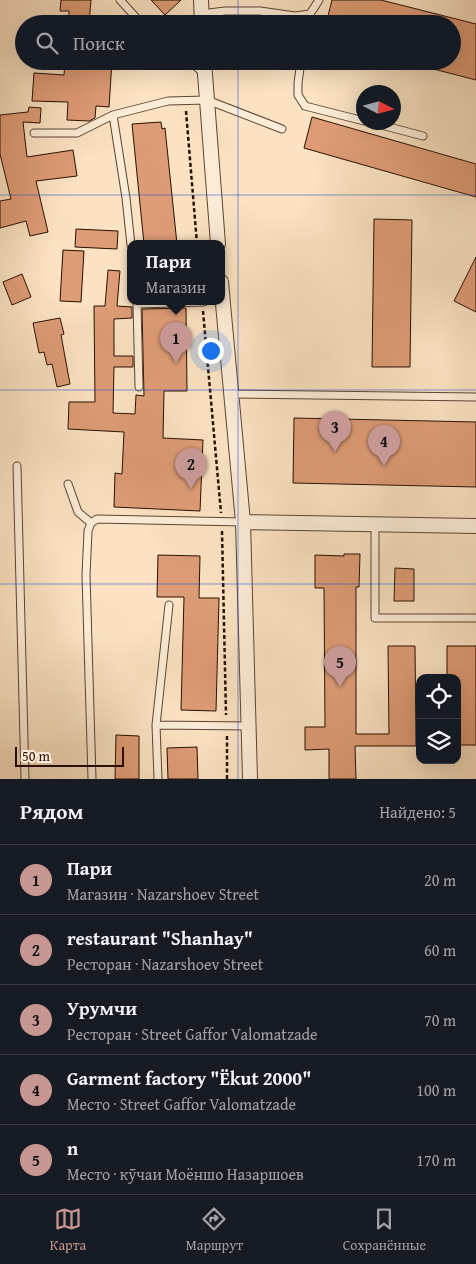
<!DOCTYPE html>
<html lang="ru">
<meta charset="utf-8">
<style>
body{margin:0;font-family:"Gentium Book Plus",serif;background:#242831;color:#f1f3f6}
.controls{position:absolute;right:15px;bottom:15px;display:grid;overflow:hidden;border-radius:10px;box-shadow:0 5px 20px #0002}
.controls button{width:45px;height:45px;display:grid;place-items:center;padding:0;border:0;border-bottom:1px solid #363941;background:#171b24;color:#f1f3f6;font:25px sans-serif}
.compass{position:absolute;left:356px;top:85px;width:45px;height:45px;border-radius:50%;background:#171b24;box-shadow:0 5px 20px #0002;rotate:96deg}
.scale{position:absolute;left:15px;bottom:12px;width:109px;box-sizing:border-box;padding-left:5px;border:2px solid #280f00;border-top:0;font-size:14px;line-height:18px;white-space:nowrap;color:#280f00;-webkit-text-stroke:4px #fcecd7;paint-order:stroke}
.you{position:absolute;left:210px;top:350px;width:18px;height:18px;margin:-12px;border:4px solid #fff;border-radius:50%;background:#1a73e8;box-shadow:0 0 0 8px #1a73e833}
.badge{display:grid;place-items:center;width:32px;height:32px;border-radius:50%;background:#c59692;color:#111;font-size:16px;font-weight:700}
.pin{position:absolute;translate:-50% -41px;filter:drop-shadow(0 1px 2px #0008)}
.pin::after{content:'';position:absolute;top:26px;width:18px;height:15px;background:inherit;clip-path:polygon(0 0,100% 0,50% 100%)}
.popup{position:absolute;left:127px;top:240px;width:98px;height:65px;box-sizing:border-box;display:grid;place-content:center;border-radius:10px;background:#171b24;filter:drop-shadow(0 1px 4px #0005);font-size:16px;white-space:nowrap;color:#9ea1a6}
.popup b{font-size:19px;color:#f1f3f6}
.popup::after{content:'';position:absolute;left:50%;top:100%;margin-left:-10px;border:10px solid transparent;border-top-color:#171b24}
.list{margin:0;padding:0;list-style:none}
h2{display:flex;justify-content:space-between;align-items:center;height:65px;margin:0;padding:0 20px;font-size:21px}
h2 small{font-size:16px;font-weight:400;color:#9ea1a6}
.list li{display:grid;grid-template-columns:32px 1fr auto;gap:15px;align-items:center;box-sizing:border-box;height:70px;padding:0 20px;border-top:1px solid #363941}
.list b{display:block;font-size:19px;white-space:nowrap}
.list p{margin:0;font-size:16px;white-space:nowrap;color:#9ea1a6}
.list em{font-size:16px;font-style:normal;color:#9ea1a6}
.icon{flex:none;width:28px;height:28px;fill:none;stroke:currentColor;stroke-width:2;stroke-linecap:round;stroke-linejoin:round}
.map{position:relative;flex:none;width:476px;height:779px;overflow:hidden}
.search{position:absolute;background:#171b24;box-shadow:0 5px 20px #0002;left:15px;right:15px;top:15px;height:55px;display:flex;align-items:center;gap:12px;box-sizing:border-box;padding:0 18px;border-radius:28px;color:#9ea1a6;font-size:19px}
.sheet{height:415px;background:#171b24}
nav{display:flex;justify-content:space-around;align-items:center;box-sizing:border-box;height:70px;border-top:1px solid #363941;background:#171b24;font-size:14px;color:#9ea1a6}
nav a{display:grid;justify-items:center;gap:2px}
nav .on{color:#c59692}
.map>svg:first-child{display:block}
.building{fill:#de9c76;stroke:#280f00}
.lines{fill:none;stroke-linecap:round;stroke-linejoin:round}
.service-casing{stroke:#5c4430;stroke-width:9}
.minor-casing{stroke:#5c4430;stroke-width:16}
.path{stroke:#280f00;stroke-width:2.5;stroke-dasharray:4 2.5;stroke-linecap:butt}
.service{stroke:#fcecd7;stroke-width:7}
.minor{stroke:#fcecd7;stroke-width:14}
.grid{fill:none;stroke:#1d4ed8;stroke-width:1;stroke-opacity:0.55}
</style>
<div class="map">
<svg width="476" height="779" viewBox="0 0 476 779">
<rect width="100%" height="100%" fill="#fae2c2"/>
<filter id="stains"><feTurbulence type="fractalNoise" baseFrequency=".004" numOctaves="4"/><feColorMatrix values="0 0 0 0 .2 0 0 0 0 .09 0 0 0 0 .02 0 0 0 .5 -.17"/></filter>
<radialGradient id="worn" r=".72"><stop offset=".6" stop-color="#630" stop-opacity="0"/><stop offset="1" stop-color="#630" stop-opacity=".3"/></radialGradient>
<path class="building" d="M61,0H91L89,24L69,22V11H60Z
M151,0H181L165,15Z
M332,0H381L476,24V80L418,65V61H452V24H326Z
M65,61H112L109,107L96,106L95,118L89,121L67,120L68,102L32,101L34,73L64,75Z
M29,107L41,108L40,123L23,122L27,157L73,150L77,176L36,181L48,232L30,236L26,221L0,228V201L11,199L0,154V115L28,112Z
M312,117L476,164V197L304,148Z
M161,122L162,129L165,128L177,244H144L132,124Z
M374,219L412,220L410,367H372Z
M76,229L118,231L117,249L75,247Z
M63,250L84,251L81,302L60,301Z
M476,257V312L454,301Z
M108,270L120,271L117,306L132,307V318L114,319V356H133V367H114L113,413L135,414L136,395L144,396L142,309L186,308L187,391H164L163,438L203,440L200,511L114,507L115,473L122,474L124,432L68,429L69,402H95L94,306H105Z
M22,274L31,297L12,305L3,282Z
M60,318L64,334L61,335L70,384L57,387L52,364L47,365L44,352L39,353L33,323Z
M294,418L476,422V487L293,483Z
M344,554H360L359,587H356V734H389L388,646H415L416,746H355L356,779H329V749L305,750V727H325L324,588H315V555L344,556Z
M158,555L200,556L199,598H219L216,711L181,710L184,597H157Z
M395,568L414,569V601H394Z
M447,646H476V745H457V678H447Z
M116,735L139,736V779H115Z
M197,747L198,779H168L167,748Z"/>
<g class="lines">
<g class="service-casing">
<path id="service" d="M120,0L142,24
M201,14L225,11H260L295,16L310,14L319,0
M308,24L310,14
M190,61L203,73
M301,61L298,83V95L305,106L364,121
M113,115L126,198L131,245
M370,122L423,136
M34,133H77L113,115L168,101L207,100L282,129
M139,387L137,304L204,302
M232,394L476,397
M17,466L25,779
M68,484L78,512L91,523
M375,524V618H476
M169,605L156,725L249,726
M156,725L158,779
M92,779L86,575L88,531L91,523L97,519L243,522"/>
</g>
<g class="minor-casing">
<path id="minor" d="M201,0L202,24
M204,61L218,244
M221,282L243,522L250,779
M243,522L476,526"/>
</g>
<path class="path" d="M186,111L197,244
M203,311L221,513
M222,531L226,715
M227,736V779"/>
<use href="#service" class="service"/>
<use href="#minor" class="minor"/>
</g>
<path class="grid" d="M238,0V24M238,61V779M0,195H476M0,390H476M0,584H476"/>
<rect width="100%" height="100%" filter="url(#stains)"/>
<rect width="100%" height="100%" fill="url(#worn)"/>
</svg>
<div class="controls">
<button><svg class="icon" aria-label="locate" viewBox="0 0 24 24"><circle cx="12" cy="12" r="6"/><path d="M12 2v4M12 18v4M2 12h4M18 12h4"/></svg></button>
<button><svg class="icon" aria-label="layers" viewBox="0 0 24 24"><path d="M12 4l9 5-9 5-9-5zM3 14l9 5 9-5"/></svg></button>
</div>
<svg class="compass" viewBox="-18 -18 36 36"><path d="M0-13l5 13h-10z" fill="#e53935"/><path d="M0 13l5-13h-10z" fill="#9ea1a6"/></svg>
<div class="scale">50 m</div>
<div class="you"></div>
<div class="pin badge" style="left:176px;top:363px">1</div>
<div class="popup"><b>Пари</b>Магазин</div>
<div class="pin badge" style="left:191px;top:489px">2</div>
<div class="pin badge" style="left:335px;top:452px">3</div>
<div class="pin badge" style="left:384px;top:466px">4</div>
<div class="pin badge" style="left:340px;top:687px">5</div>
<div class="search"><svg class="icon" aria-label="search" viewBox="0 0 24 24"><circle cx="10" cy="10" r="6"/><path d="M15 15l6 6"/></svg>Поиск</div>
</div>
<section class="sheet">
<h2>Рядом<small>Найдено: 5</small></h2>
<ul class="list">
<li><span class="badge">1</span><div><b>Пари</b><p>Магазин · Nazarshoev Street</p></div><em>20 m</em></li>
<li><span class="badge">2</span><div><b>restaurant &quot;Shanhay&quot;</b><p>Ресторан · Nazarshoev Street</p></div><em>60 m</em></li>
<li><span class="badge">3</span><div><b>Урумчи</b><p>Ресторан · Street Gaffor Valomatzade</p></div><em>70 m</em></li>
<li><span class="badge">4</span><div><b>Garment factory &quot;Ёkut 2000&quot;</b><p>Место · Street Gaffor Valomatzade</p></div><em>100 m</em></li>
<li><span class="badge">5</span><div><b>n</b><p>Место · кӯчаи Моёншо Назаршоев</p></div><em>170 m</em></li>
</ul>
</section>
<nav>
<a class="on"><svg class="icon" aria-label="map" viewBox="0 0 24 24"><path d="M3 6l6-2 6 2 6-2v14l-6 2-6-2-6 2zM9 4v14M15 6v14"/></svg>Карта</a>
<a><svg class="icon" aria-label="directions" viewBox="0 0 24 24"><path d="M12 3l9 9-9 9-9-9zM9 14v-3h6M13 9l2 2-2 2"/></svg>Маршрут</a>
<a><svg class="icon" aria-label="saved" viewBox="0 0 24 24"><path d="M7 4h10v16l-5-4-5 4z"/></svg>Сохранённые</a>
</nav>
